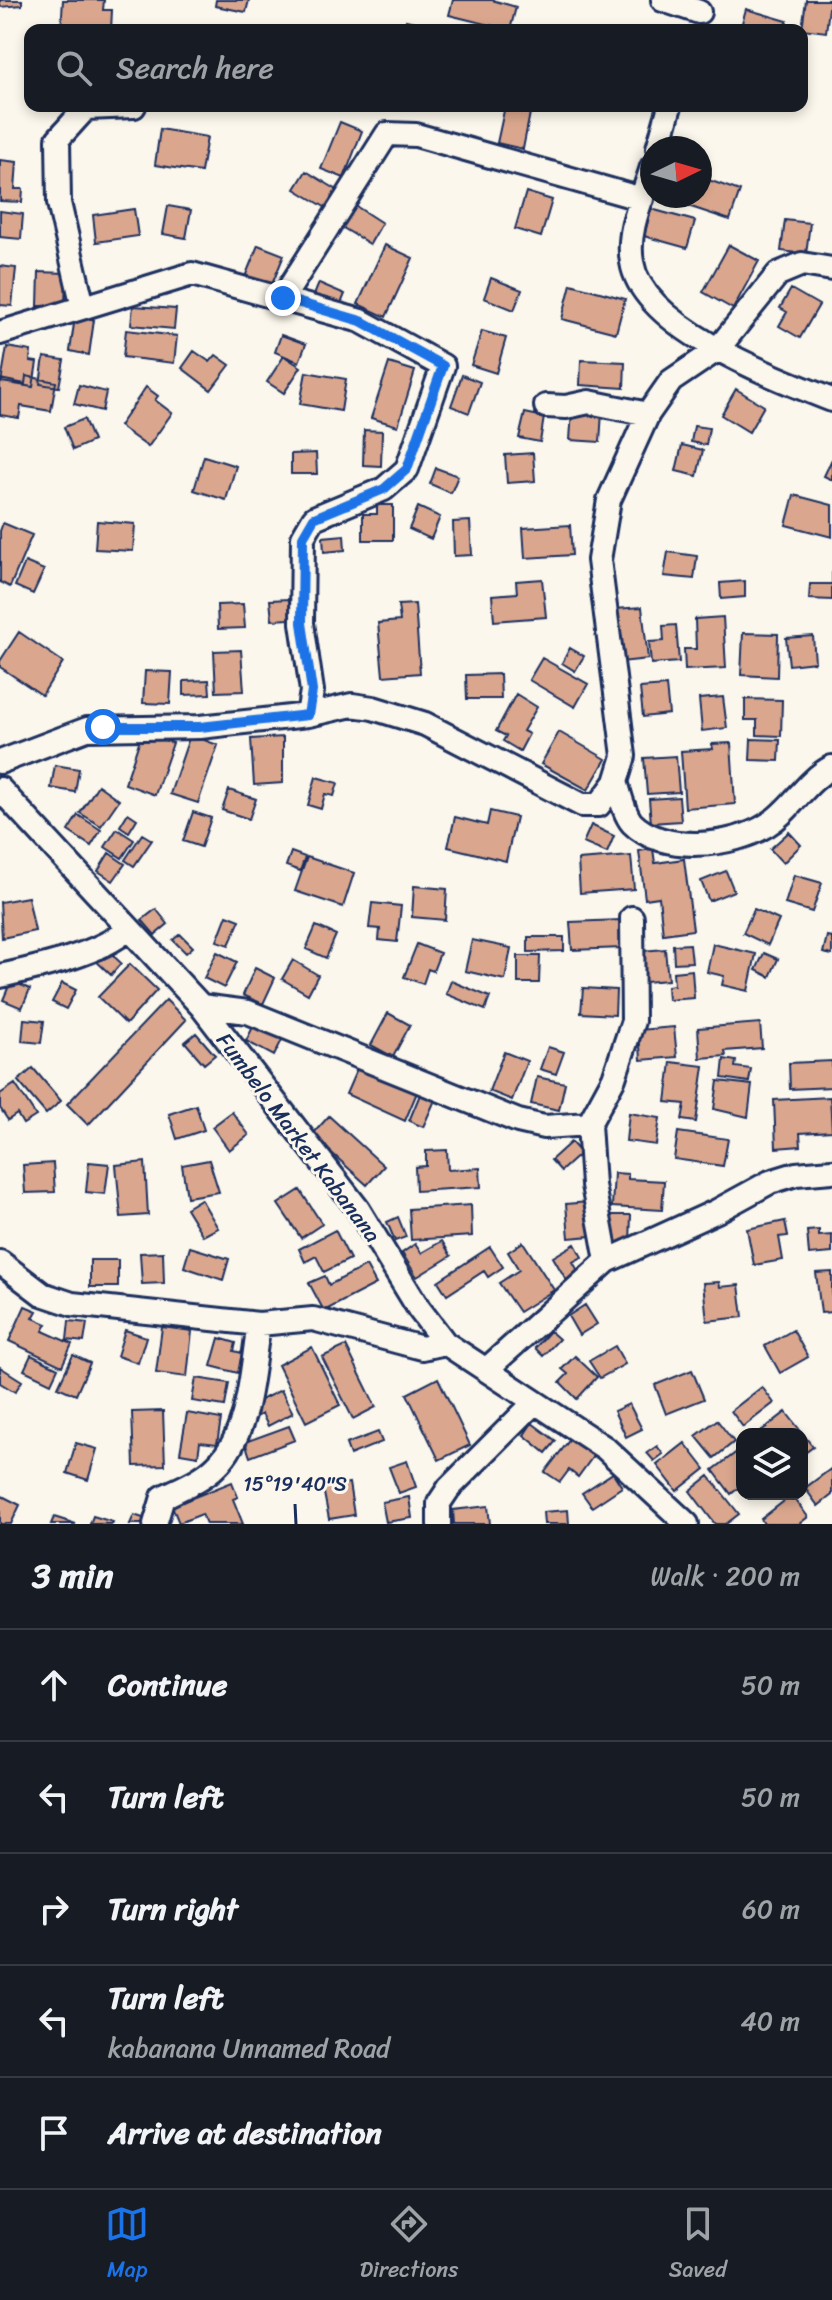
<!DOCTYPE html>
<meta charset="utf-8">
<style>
body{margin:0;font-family:Sriracha,sans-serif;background:#20242c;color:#f1f3f6}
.controls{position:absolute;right:24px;bottom:24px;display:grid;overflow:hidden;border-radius:16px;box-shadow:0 4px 12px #0003}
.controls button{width:72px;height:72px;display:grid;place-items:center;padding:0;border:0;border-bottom:2px solid #363941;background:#171b24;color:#f1f3f6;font:40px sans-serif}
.compass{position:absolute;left:640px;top:136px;width:72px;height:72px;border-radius:50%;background:#171b24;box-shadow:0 4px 12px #0003;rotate:85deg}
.stop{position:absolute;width:24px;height:24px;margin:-18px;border:6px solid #1a73e8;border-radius:50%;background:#fff}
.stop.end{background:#1a73e8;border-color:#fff;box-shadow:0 2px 8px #0008}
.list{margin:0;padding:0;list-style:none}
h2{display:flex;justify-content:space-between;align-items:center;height:104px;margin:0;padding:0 32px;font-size:34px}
h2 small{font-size:26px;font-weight:400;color:#9ea1a6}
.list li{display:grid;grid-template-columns:52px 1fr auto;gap:24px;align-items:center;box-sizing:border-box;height:112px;padding:0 32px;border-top:2px solid #363941}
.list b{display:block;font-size:30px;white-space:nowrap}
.list p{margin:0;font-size:26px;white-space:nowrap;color:#9ea1a6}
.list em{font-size:26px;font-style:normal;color:#9ea1a6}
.icon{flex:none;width:44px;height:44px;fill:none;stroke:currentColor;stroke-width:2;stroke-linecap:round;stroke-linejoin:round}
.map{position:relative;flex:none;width:832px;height:1524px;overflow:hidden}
.search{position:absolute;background:#171b24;box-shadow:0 4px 12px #0003;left:24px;right:24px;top:24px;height:88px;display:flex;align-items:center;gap:20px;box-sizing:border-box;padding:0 28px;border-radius:16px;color:#9ea1a6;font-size:30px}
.sheet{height:664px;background:#171b24}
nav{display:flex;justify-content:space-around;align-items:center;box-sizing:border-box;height:112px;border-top:2px solid #363941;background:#171b24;font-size:22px;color:#9ea1a6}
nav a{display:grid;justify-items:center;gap:4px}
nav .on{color:#1a73e8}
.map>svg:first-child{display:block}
.building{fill:#daa78e;stroke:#1b2f5e;stroke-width:2}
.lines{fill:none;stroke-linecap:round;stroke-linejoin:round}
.street-casing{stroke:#1b2f5e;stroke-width:28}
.street{stroke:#fbf7ec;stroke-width:22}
.route{stroke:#1a73e8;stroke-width:10}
.ticks{fill:none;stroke:#1b2f5e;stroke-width:3}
.labels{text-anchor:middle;stroke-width:6;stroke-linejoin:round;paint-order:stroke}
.street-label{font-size:22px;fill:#1b2f5e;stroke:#fbf7ec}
.ticks-label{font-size:20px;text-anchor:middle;fill:#1b2f5e;stroke:#fbf7ec;stroke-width:6;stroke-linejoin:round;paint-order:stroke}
</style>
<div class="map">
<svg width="832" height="1524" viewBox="0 0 832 1524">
<rect width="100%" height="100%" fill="#fbf7ec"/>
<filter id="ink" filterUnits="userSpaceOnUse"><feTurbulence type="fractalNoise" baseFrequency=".0125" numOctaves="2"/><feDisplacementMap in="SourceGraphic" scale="16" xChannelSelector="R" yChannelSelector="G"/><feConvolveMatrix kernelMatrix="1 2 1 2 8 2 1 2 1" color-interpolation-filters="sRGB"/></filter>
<g filter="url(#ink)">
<path class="building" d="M0,0H22V5L0,7Z
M63,0H104L103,10H112L111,30H61Z
M216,0H249L246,12L215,6Z
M453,0H492L516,7L510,30L449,15Z
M806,0H830L826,32L802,29Z
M746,9L787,21L785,30H740Z
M406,20L449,30H404Z
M505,106L531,108L523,149L497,143Z
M340,122L362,131L344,178L321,169Z
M160,129L207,137L201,172L155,165Z
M0,160L17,162L15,189H23L22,202L0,201Z
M306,171L339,191L328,209L295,189Z
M700,177L740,191L730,220L685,205L688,196H700Z
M526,192L552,200L541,237L515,229Z
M351,203L382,223L370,244L338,225Z
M168,206L191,210L186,238L163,234Z
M134,209L138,236L96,242L93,215Z
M651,209L695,221L687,248L644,236Z
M0,211L23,214L21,239L0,237Z
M785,220L810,223L806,254L781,251Z
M258,245L284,255L271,287L245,277Z
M385,245L413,258L386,317L358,304Z
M729,245L759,261L733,309L703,292Z
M0,266L16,268L12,306L0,305Z
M39,272L66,273L65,306H38Z
M491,278L522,290L514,310L484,298Z
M319,283L345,294L338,311L312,300Z
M571,284L625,299L616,333L562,319Z
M791,289L819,305L800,338L779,326L787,312L780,308Z
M133,306L176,309L174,329L131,325Z
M75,317L94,320L89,355L70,351Z
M126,330L177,336L174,363L123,357Z
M482,331L506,338L496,373L471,365Z
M281,335L306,344L299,362L275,352Z
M7,347L31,351L30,361L37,362L33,387L1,382Z
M194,351L210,362L216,355L230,365L211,390L182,368Z
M284,356L301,367L284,393L267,382Z
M44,357L64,360L59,387L40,384Z
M581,360L625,362L624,388L580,385Z
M389,363L415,371L398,426L371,418Z
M306,372L346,379L341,411L300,404Z
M462,375L480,382L469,413L451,406Z
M26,376L56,382L51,411L21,406L19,418L0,415V379L25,384Z
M79,385L106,392L102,411L74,404Z
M146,387L158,396L155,400L172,413L148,447L119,426Z
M736,389L764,406L749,432L721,415Z
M572,410L602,412L600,442L570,440Z
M525,413L544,417L540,442L519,438Z
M84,419L93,441L73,450L64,427Z
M694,426L709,428L706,445L691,442Z
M364,430L382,431L381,466L363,465Z
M682,445L703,450L697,476L676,471Z
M316,453L317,474H291V454Z
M533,453L535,481L507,483L505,455Z
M204,456L236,466L226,500L194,490Z
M832,459V480L824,476Z
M436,468L458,476L451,493L430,484Z
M794,495L832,505V537L786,525Z
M377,505H393V540H363V514H377Z
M418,507L440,517L431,539L409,529Z
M97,521L135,524L133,551L95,549Z
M470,521L472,555L454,556L453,522Z
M3,523L32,535L10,587L0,582V531Z
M570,525L572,555L525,558L523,528Z
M344,535L345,550L324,552L323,537Z
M668,552L697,556L694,579L664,576Z
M25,562L44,570L33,594L15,586Z
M832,572V600L809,599L810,584H832Z
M542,579L546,617L494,621L492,595L517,593L516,581Z
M745,581V597L721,599L720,583Z
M289,599L290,619L272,620L270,600Z
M243,604L245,628L218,629L217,605Z
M415,604L420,673L383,676L378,623L400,621L398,605Z
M642,607L648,659L621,662L615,609Z
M723,617L726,668L685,670L684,649H696L695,619Z
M676,625L679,662L651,664L649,642L664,641L663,626Z
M19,632L63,662L42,695L0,667V661Z
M743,633L778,634L777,677L741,675Z
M813,636L815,662L789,665L786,638Z
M570,648L584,656L575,671L562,663Z
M241,650L244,691L216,692L214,651Z
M542,658L588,684L575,707L529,680Z
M145,671L172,672L170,704L143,703Z
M500,674L501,699H467L466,675Z
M209,680L210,694L184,695V681Z
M666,686L669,714L643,717L640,688Z
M516,694L537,707L523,731L529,734L520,751L503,741L506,736L496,731Z
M723,697L727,728L702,731L699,699Z
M745,699L782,700L781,736L757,735V720H745Z
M559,732L606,759L588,790L541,764Z
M142,733L173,743L155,795L125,784Z
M190,735L218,745L198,803L170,794Z
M283,737V783L254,785L251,739Z
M751,739L780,740L779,761L750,760Z
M731,743L735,804L685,808L681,751L713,749L712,744Z
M676,756L679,792L647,794L644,758Z
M55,765L79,769L75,792L51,788Z
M316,777L338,783L334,796L325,794L321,809L308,805Z
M98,785L119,800L101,826L80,813Z
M229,790L256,799L249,819L222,810Z
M679,797L681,821L651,823L649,799Z
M490,811L516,817L506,861L448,847L455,817L487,825Z
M193,812L211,818L201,847L183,841Z
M128,813L137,819L129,832L120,826Z
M78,815L101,830L91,846L68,831Z
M591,825L614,836L607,853L583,843Z
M117,829L134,840L122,858L105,847Z
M789,832L801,845L783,863L770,849Z
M142,834L152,840L134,866L125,860Z
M653,849L655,863L684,859L693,930L663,934L659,897L645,899L639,851Z
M291,852L305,857L300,871L286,866Z
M109,853L125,864L113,881L98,871Z
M631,856L634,889L580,893L578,860Z
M307,857L354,873L343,907L295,891Z
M726,871L734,891L709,901L701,881Z
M794,875L822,883L812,912L785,904Z
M414,886L447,889L445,920L412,917Z
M28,897L35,931L2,938L0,902Z
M372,903L401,906L397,942L379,940L380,929L369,928Z
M156,909L168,924L155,935L142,920Z
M754,909L779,920L768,945L743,933Z
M227,915L240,920L229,945L217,941Z
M621,920L622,948L572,950L570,922Z
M316,926L336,935L326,958L306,949Z
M180,934L193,947L186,953L173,940Z
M827,936L832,937V955L823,953Z
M528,937H564V951L528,952Z
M472,940L511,948L505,980L465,971Z
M417,944L440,953L433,971L428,969L423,984L404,977Z
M690,944L692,962L674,963L673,945Z
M713,944L756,954L748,991L722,985L724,976L707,972Z
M104,947L121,963L111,975L94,959Z
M665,949L668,980L645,982L642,951Z
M217,952L237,962L224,988L204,978Z
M764,953L778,959L770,977L756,970Z
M518,956H540L539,983H518Z
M293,960L318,975L308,994L282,979Z
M130,964L157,990L126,1024L98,997Z
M255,968L275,978L263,1004L243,995Z
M692,970L694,998L668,1000L667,986L674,985L673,972Z
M11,981L30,989L22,1008L3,1000Z
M451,981L490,997L485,1010L446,994Z
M62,983L76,990L66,1009L52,1002Z
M583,988L616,990L615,1015L581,1013Z
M166,1000L186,1020L88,1125L67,1104Z
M388,1013L410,1025L393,1057L371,1045Z
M24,1019L44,1021L41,1043L22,1041Z
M255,1023L283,1038L274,1056L246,1041Z
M760,1023L762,1048L725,1051L726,1056L700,1058L698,1028Z
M674,1027L677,1057L641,1060L639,1030Z
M196,1033L215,1055L204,1064L185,1042Z
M548,1047L564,1052L556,1074L540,1069Z
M504,1052L527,1061L512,1100L489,1091Z
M724,1059L736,1061L735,1067L751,1069L749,1082L722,1078Z
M832,1061V1087L790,1089L789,1063Z
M671,1062L704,1066L696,1122L682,1120L685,1104L666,1102Z
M359,1064L418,1090L405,1121L346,1094Z
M33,1068L61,1101L46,1114L18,1081Z
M537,1077L565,1083L559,1110L531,1104Z
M718,1081L752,1085L748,1117L714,1109Z
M15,1084L36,1116L23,1124L17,1114L8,1120L0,1108V1094Z
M421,1092L436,1098L423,1127L409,1121Z
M830,1097L832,1131L800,1133L801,1146L776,1148L774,1100Z
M196,1105L204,1130L177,1139L169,1114Z
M232,1112L249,1135L229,1150L212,1127Z
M629,1113L660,1118L656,1145L626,1141Z
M329,1116L384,1166L367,1185L312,1135Z
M678,1132L728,1139L723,1166L674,1159Z
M571,1142L581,1153L561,1171L551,1160Z
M447,1150L448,1170L480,1168L481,1187L416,1191L415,1167L426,1166V1151Z
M209,1160L219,1192L187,1197L182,1165Z
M89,1162L109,1164L105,1194L86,1192Z
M145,1162L148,1215L121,1217L116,1165Z
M53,1163L55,1192L25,1193L23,1165Z
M614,1173L628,1174V1179L664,1181L662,1210L612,1207Z
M300,1190L322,1224L301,1238L278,1204Z
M201,1199L218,1228L203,1236L186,1208Z
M588,1202L591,1236L569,1238L566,1204Z
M471,1205L472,1236L411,1240L409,1209Z
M607,1215H631L630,1243L606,1242Z
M398,1217L406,1237L395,1241L387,1222Z
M785,1221L788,1236L779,1237L783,1260L754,1265L747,1229Z
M335,1230L350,1259L324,1272L316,1256L305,1262L299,1249Z
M819,1230V1236L832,1235V1253L809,1255L807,1231Z
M442,1241L451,1256L417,1277L402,1253L415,1244L421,1253Z
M523,1242L554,1290L519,1312L499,1283L519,1270L508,1252Z
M575,1244L582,1257L573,1262L581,1276L568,1283L553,1257Z
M190,1247L229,1259L223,1280L184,1267Z
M490,1247L503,1267L488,1277L484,1271L447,1295L438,1281Z
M163,1252L164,1283L142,1284L140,1253Z
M90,1260H118V1287H90Z
M366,1266L376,1284L324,1311L309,1283L325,1276L329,1285Z
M832,1272V1312L821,1313L816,1273Z
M719,1282L720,1287L739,1285L743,1317L707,1321L703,1283Z
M585,1305L597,1324L579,1335L568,1316Z
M25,1306L37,1311L33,1318L47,1324L43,1331L72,1344L62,1366L9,1341Z
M69,1321L87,1323L84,1342L67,1340Z
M162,1327L192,1331L187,1377L156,1373Z
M125,1330L146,1337L138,1363L117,1356Z
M793,1330L808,1357L780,1373L765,1346Z
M550,1331L559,1339L543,1356L535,1348Z
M219,1338L236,1343L234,1351L242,1353L238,1373L211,1366Z
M346,1346L376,1407L353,1419L322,1357Z
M615,1346L625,1364L600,1378L589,1361Z
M312,1347L340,1405L306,1422L278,1365Z
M31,1355L58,1368L51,1383L24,1370Z
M73,1355L90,1363L76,1395L58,1387Z
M575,1356L597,1377L577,1399L560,1382L568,1374L562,1369Z
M0,1367L22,1381L15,1392L0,1383Z
M692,1370L704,1399L666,1414L655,1385Z
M196,1378L229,1383L225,1406L192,1401Z
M438,1378L470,1445L439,1460L407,1394Z
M762,1387L774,1403L743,1427L731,1411Z
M281,1390L293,1413L268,1426L262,1414L255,1418L248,1406Z
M629,1404L642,1429L626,1437L614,1411Z
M163,1411L165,1465L134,1466L132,1412Z
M786,1412L813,1447L802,1455V1434L760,1432Z
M187,1413L221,1419L217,1444L200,1442L198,1456L180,1453Z
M717,1420L734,1442L714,1458L696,1436Z
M532,1423L556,1441L546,1453L524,1435Z
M289,1426L295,1440L250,1457L245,1442Z
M378,1432L382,1442L350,1455L346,1444Z
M571,1438L594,1455L578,1477L569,1470L560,1482L545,1472Z
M76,1443L97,1449L88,1480L67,1473Z
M685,1443L705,1469L677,1491L657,1465Z
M657,1446L663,1454L654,1461L647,1453Z
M742,1448V1485L731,1494L713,1470Z
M407,1461L416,1487L399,1493L389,1467Z
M832,1468V1495L818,1506L805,1488Z
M613,1473L622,1487L592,1507L582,1493Z
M709,1476L739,1514L726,1524H715L690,1491Z
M232,1482L238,1497L233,1499L243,1524H206L202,1514L179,1523L172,1506Z
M349,1483L354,1515L329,1519L323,1488Z
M0,1495L20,1505L11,1524H0Z
M792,1495L808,1517L799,1524H764L761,1519Z
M409,1497L412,1518L386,1522L382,1502Z
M488,1506L490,1524H454L453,1510Z
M568,1510L569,1524H544L543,1512Z
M134,1515L149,1520L147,1524H130Z
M93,1516L113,1522L112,1524H90Z
M54,1517L76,1524H51Z"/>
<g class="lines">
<g class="street-casing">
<path id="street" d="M663,0L699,12
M658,148L670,106
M652,167C643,197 626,231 632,262C642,328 776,378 832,400
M283,298L387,134L416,135L642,199
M83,307L59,203L58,139L86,108L134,106
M0,333L192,274L361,321L443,366L407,469L384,489L314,518L303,537L302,623L312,691L308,715
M546,406L566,407L589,402L648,414
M0,762L87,729L200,727L308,715L352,705L373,708L425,724L582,805H599L616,782L624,756L599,560L609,500L648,414L671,381L717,350L778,274L802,264L832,269
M616,782C620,794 624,814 632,823C662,854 733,847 767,825C792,810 805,781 832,767
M0,789L201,1006L358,1209L419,1309L445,1343L605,1448L687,1524
M0,976C36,968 101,954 128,929
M201,1006L248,1012L518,1121L544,1127L589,1124
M607,1261L593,1185L589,1124L614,1078L633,1021L632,918
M0,1262L42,1294L72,1304L259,1324L313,1319L422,1348L445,1343
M487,1369L607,1261L717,1211L770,1182L796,1174L832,1171
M155,1524L163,1497C181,1488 202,1480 216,1466C251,1433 251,1368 259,1324
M439,1524V1503L449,1488L533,1404"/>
</g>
<use href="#street" class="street"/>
</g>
</g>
<g class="lines" filter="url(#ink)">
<path class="route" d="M103,727H200L308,715L312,691L302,623L303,537L314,518L384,489L407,469L443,366L361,321L283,298"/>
</g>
<path class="ticks" d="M295,1504L296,1524"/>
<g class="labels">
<g class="street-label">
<text transform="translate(299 1137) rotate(53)" y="8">Fumbelo Market Kabanana</text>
</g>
</g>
<g class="ticks-label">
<text x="295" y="1491">15°19'40"S</text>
</g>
</svg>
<div class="controls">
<button><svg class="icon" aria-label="layers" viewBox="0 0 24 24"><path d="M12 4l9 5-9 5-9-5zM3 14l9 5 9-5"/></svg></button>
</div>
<svg class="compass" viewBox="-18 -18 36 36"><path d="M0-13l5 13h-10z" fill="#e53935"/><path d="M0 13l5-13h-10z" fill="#9ea1a6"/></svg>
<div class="stop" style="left:103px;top:727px"></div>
<div class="stop end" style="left:283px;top:298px"></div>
<div class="search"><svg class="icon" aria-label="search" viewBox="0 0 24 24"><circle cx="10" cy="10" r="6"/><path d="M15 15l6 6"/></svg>Search here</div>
</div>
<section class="sheet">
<h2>3 min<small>Walk · 200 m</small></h2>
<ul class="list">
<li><svg class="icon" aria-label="ahead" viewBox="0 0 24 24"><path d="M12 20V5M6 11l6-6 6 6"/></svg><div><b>Continue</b></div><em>50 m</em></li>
<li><svg class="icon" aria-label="left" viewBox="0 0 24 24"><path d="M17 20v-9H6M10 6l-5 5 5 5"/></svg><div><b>Turn left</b></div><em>50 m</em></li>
<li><svg class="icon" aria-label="right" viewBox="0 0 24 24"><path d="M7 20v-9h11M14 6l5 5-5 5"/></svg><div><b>Turn right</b></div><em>60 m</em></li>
<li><svg class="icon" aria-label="left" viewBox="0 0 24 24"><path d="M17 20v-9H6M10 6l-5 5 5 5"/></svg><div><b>Turn left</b><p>kabanana Unnamed Road</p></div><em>40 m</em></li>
<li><svg class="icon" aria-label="arrive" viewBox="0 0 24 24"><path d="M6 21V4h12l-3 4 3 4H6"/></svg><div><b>Arrive at destination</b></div></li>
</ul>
</section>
<nav>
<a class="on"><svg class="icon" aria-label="map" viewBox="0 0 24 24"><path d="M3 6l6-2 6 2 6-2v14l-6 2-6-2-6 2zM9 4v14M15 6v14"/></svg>Map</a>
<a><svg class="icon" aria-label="directions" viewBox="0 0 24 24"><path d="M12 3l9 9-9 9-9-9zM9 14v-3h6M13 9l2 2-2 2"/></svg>Directions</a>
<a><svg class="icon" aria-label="saved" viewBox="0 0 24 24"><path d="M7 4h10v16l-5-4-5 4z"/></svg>Saved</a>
</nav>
